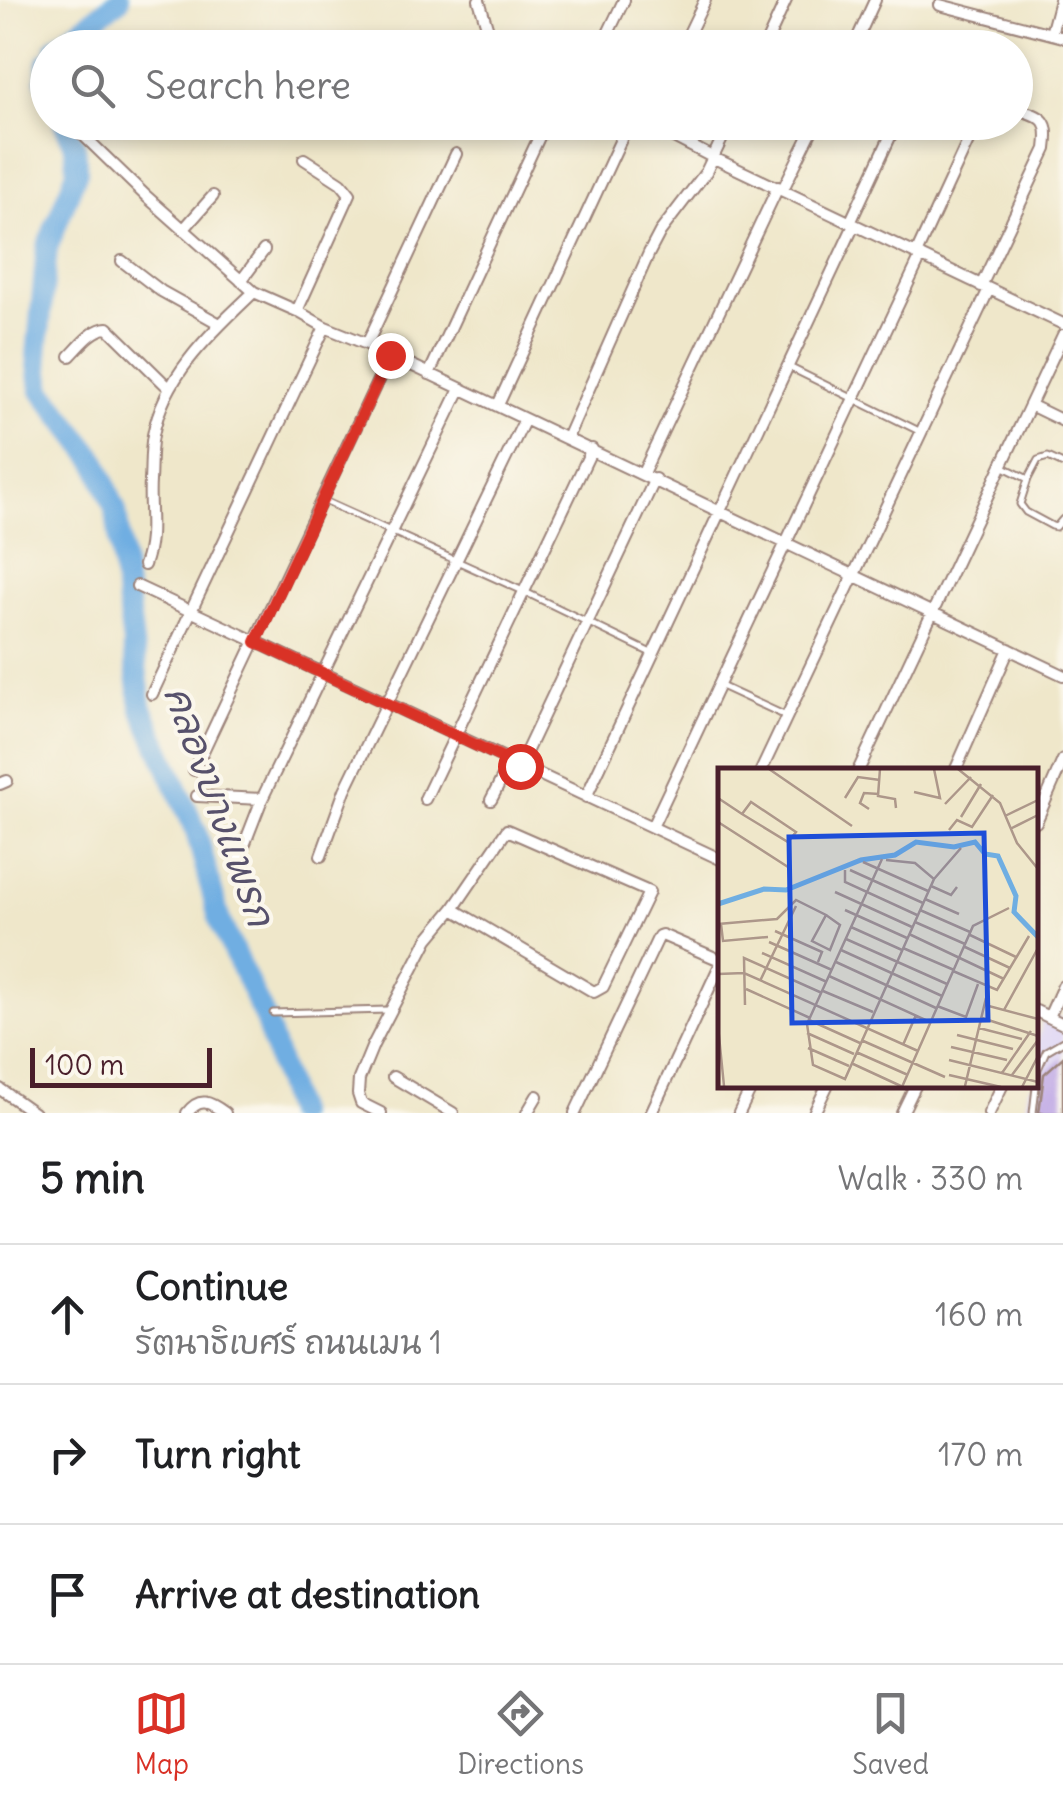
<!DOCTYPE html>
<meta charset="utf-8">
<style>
body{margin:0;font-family:Delius,"Playpen Sans Thai",sans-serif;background:#f6f6f6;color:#202124}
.scale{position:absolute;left:30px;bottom:25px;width:182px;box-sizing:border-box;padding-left:10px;border:5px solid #4a1f2b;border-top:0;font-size:28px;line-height:35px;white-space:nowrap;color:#4a1f2b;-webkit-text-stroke:8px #fbf7ec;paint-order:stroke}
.stop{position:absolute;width:30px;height:30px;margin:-22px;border:8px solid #d93025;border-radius:50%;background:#fff}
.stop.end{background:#d93025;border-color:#fff;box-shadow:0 2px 10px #0008}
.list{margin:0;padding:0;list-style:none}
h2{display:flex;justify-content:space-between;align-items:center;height:130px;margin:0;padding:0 40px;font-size:42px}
h2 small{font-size:32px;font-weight:400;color:#757577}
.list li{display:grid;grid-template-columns:65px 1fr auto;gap:30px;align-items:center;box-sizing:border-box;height:140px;padding:0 40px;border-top:2px solid #e0e0e0}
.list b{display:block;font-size:38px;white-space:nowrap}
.list p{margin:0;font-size:32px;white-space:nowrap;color:#757577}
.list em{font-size:32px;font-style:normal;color:#757577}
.icon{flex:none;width:55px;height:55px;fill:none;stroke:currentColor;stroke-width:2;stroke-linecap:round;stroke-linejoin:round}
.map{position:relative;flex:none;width:1063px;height:1113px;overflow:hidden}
.search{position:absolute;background:#fff;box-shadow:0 5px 15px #0003;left:30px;right:30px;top:30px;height:110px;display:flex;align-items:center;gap:25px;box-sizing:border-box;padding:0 35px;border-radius:55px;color:#757577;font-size:38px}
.sheet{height:550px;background:#fff}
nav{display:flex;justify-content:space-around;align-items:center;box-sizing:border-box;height:140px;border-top:2px solid #e0e0e0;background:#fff;font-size:28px;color:#757577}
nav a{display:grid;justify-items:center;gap:5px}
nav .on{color:#d93025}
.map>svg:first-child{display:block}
.built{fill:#ded5f6}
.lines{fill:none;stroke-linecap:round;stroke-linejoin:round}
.river{stroke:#6faee2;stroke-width:22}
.building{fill:#b9a0e5}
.service-casing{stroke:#9c837a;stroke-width:9}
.minor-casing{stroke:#9c837a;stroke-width:14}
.service{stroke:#fff;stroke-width:5}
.minor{stroke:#fff;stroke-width:10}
.route{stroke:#d93025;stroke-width:12}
.labels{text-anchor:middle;stroke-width:8;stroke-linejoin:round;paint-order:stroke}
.water-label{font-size:38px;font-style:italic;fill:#57516b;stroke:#fbf7ec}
.inset-river{fill:none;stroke:#6faee2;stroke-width:5}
.inset-road{fill:none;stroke:#ad978a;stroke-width:2.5}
.view{fill:#1d4ed8;fill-opacity:0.15;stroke:#1d4ed8;stroke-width:5}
.inset-edge{fill:none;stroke:#4a1f2b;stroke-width:5}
</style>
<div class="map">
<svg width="1063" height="1113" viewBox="0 0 1063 1113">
<rect width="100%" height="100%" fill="#fbf7ec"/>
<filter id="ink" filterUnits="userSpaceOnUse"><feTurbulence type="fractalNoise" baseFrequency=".01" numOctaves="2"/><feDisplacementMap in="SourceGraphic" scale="20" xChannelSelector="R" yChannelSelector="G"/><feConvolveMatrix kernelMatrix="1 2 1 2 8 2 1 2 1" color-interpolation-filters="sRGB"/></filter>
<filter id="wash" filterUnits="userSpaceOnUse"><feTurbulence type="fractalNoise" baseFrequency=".0048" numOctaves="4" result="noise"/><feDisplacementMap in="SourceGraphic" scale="40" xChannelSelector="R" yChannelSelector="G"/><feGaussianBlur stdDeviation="2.25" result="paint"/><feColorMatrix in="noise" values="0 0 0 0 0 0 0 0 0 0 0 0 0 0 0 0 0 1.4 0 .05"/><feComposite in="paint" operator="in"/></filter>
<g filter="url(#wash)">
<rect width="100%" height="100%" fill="#efe7ca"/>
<path class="built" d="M1044,1010L1063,1019V1113H1024L1029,1086H1036V1052Z"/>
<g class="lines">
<path class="river" d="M56,48L119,0
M48,62L46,81L48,85
M64,122L75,147L77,171L47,248L37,355L41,389L97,462L116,512L141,706L196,831L220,922L265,1019L295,1113"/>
</g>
<g id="blocks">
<path class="building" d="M1063,1057V1113H1039L1044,1074Z"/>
</g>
</g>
<g filter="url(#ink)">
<use href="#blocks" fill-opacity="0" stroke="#9c837a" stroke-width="2.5"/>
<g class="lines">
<g class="service-casing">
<path id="service" d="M789,367L921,432
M1063,464L1048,457L1038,460L1028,479L1020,504L1026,512L1052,526L1056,527L1063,519
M1004,467L1028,479
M322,500L523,591L651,653
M721,686L786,716
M273,1013L388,1010
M1033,1113L1038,1069L1046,1051L1063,1041"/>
</g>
<g class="minor-casing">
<path id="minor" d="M479,0L488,30L499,48
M940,5L1063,37
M1051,34L1060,0
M601,48L624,0
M682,48L705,0
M764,48L786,0
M853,48L875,0
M645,122L714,158L1063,324
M82,134L146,196L254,292
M783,189L816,122
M850,223L897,122
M183,230L213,196
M916,254L977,122
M122,261L161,291L220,324
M241,281L264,250
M981,286L1046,149C1050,118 1043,117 1016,109
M297,311L350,194L341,183L304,159
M367,344L456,154
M70,356C80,346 93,328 108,328L169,388
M429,374L546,122
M498,405L629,122
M1030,405L1063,421
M567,438L649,253L660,232L706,172L730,122
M643,473L778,187
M144,565C155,536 148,510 150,481C151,466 150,450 153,435C164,375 212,332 254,292L297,311L325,327L367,344L1063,675
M137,586L720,859
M152,694L325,327
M520,765L655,479
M194,770L390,355
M761,771L989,289
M858,771L1063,335
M955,771L1009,649
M0,784L7,781
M197,796L262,799L460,389
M586,797L854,225
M425,799L592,449
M491,800L511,761
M1036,822L1063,760
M652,827L921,256
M321,856L345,790L525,419
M238,861L262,799
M1036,1011L1063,1024
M1049,1017L1063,986
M393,1077L453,1113
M0,1089L34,1113
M187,1113C200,1096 210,1102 225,1113
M381,1113L361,1103L358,1094L359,1079L373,1045L428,939L453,909L594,992L603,987L649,892L507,830L453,909
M527,1113L537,1096
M575,1113L659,936L662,935L720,960
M651,1113L720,965
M739,1113L752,1086
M814,1113L827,1086
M902,1113L915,1086
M989,1113L1002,1086"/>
</g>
<use href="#service" class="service"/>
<use href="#minor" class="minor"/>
</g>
</g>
<g class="lines" filter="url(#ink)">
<path class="route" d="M390,355L256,642L520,766"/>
</g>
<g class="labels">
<g class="water-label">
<text transform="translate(219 806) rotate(70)" y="13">คลองบางแพรก</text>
</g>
</g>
<g transform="translate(718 768)">
<rect width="320" height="320" fill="#efe7ca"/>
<path class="inset-river" d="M0,136L46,121L68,122L143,92L177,87L198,74L236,79L257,74L267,86L280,88L298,128L296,144L320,169"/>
<path class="inset-road" d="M51,1L134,58M162,1L160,28L177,31L178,40M240,1L282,35L299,75L320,101M196,24L222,30L216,1M0,30L24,46L70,74L78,64L33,34L24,46M127,30L140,9L162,12M227,36L253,9M151,41L142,35L146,25L161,26M287,48L320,32M243,49L263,16M0,54L70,99M292,61L320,47M231,62L239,52L254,59L275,27M164,91L89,256L95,297L127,311L216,111L197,95L168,92M145,94L210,123M127,102V114L199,147M132,102L205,135M216,111L243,80M213,118L233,127L239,119M117,124L194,159M207,131L241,146M127,142L189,170M202,142L252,164M197,154L247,176M0,156L59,151L78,132L108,147L94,173L112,182L122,157L108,147M3,156L5,173L50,169M133,159L184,182M57,163L104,184L100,194M191,166L286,211M252,167L298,189M128,171L229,216M51,174L114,202M247,179L292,200M185,180L236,202M123,182L224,228M44,185L109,214M118,194L218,240M235,203L279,222L311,168M0,206L26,205L200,283M111,208L212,254M42,213L78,138M28,221L92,250M105,223L155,244M27,237L26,190L104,225M267,237L320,251M219,238L248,249L260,216M286,242L320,180M264,250L320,268M91,252L142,275M0,258L6,318M261,260L304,271M89,265L136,286M239,267L295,281M143,272L227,309M185,277L198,247M233,279L289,292M90,280L131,298M138,284L190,307M231,292L320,314M133,295L185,319M284,305L313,263M231,307L283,319M294,307L320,272M247,318L268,230M184,319L255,158L291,140M304,319L320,288"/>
<path class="view" d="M266,65L270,252L74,255L71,69Z"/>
<rect width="320" height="320" class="inset-edge"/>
</g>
</svg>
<div class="scale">100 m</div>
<div class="stop" style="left:520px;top:766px"></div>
<div class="stop end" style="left:390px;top:355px"></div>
<div class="search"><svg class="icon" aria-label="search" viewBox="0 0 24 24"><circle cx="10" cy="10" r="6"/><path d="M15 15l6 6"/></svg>Search here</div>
</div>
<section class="sheet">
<h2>5 min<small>Walk · 330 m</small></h2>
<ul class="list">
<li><svg class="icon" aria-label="ahead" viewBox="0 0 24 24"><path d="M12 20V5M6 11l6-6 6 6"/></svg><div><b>Continue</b><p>รัตนาธิเบศร์ ถนนเมน 1</p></div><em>160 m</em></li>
<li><svg class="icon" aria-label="right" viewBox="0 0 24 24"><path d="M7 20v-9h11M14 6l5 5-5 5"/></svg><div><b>Turn right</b></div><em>170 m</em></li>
<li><svg class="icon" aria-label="arrive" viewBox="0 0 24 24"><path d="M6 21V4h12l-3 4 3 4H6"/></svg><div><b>Arrive at destination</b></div></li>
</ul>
</section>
<nav>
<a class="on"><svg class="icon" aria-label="map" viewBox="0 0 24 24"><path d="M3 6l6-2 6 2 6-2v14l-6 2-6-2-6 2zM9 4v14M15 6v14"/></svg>Map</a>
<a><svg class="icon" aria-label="directions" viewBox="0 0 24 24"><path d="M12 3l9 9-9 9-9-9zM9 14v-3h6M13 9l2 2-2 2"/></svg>Directions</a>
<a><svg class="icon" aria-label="saved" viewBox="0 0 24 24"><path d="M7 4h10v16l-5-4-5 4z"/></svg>Saved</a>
</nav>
